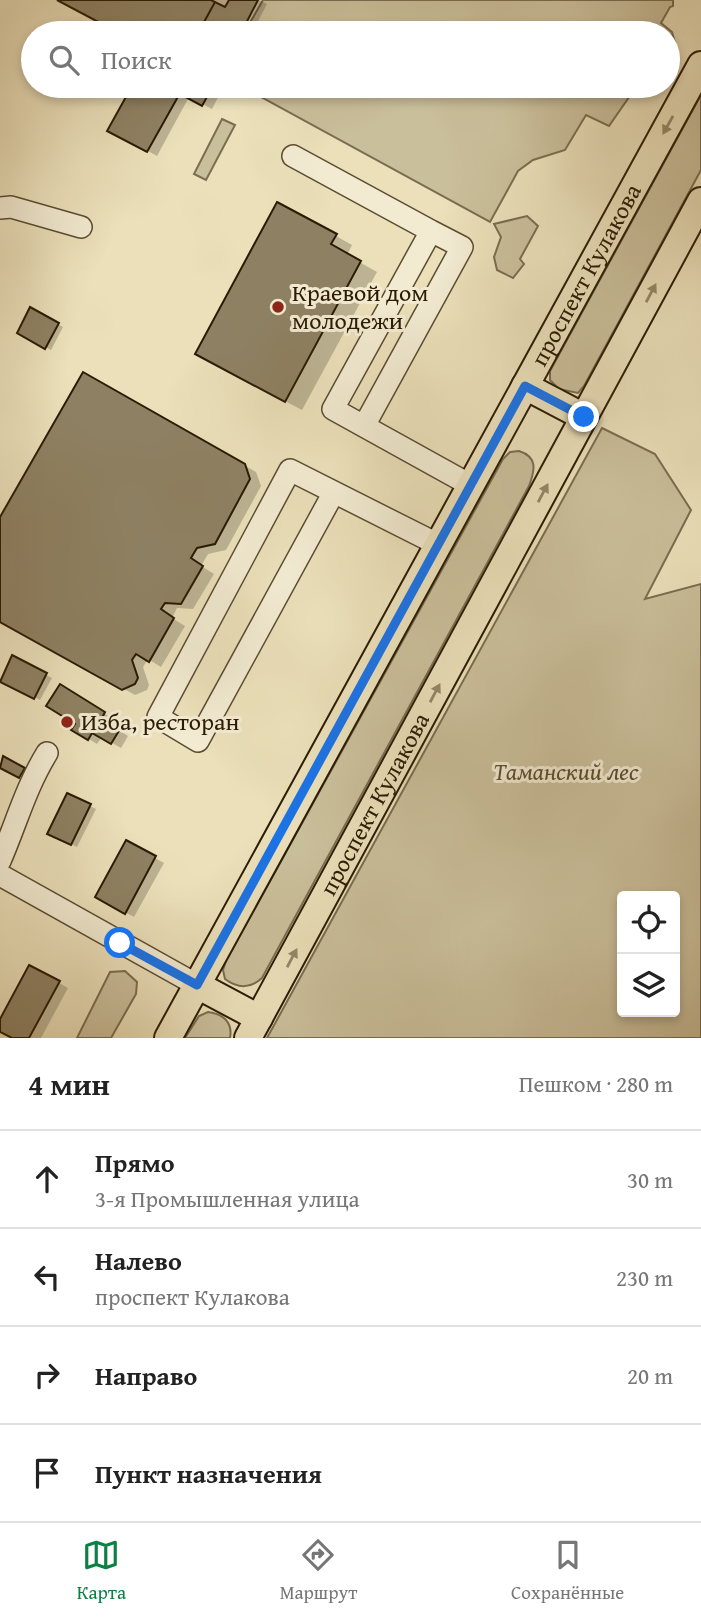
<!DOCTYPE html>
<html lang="ru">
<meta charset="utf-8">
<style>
body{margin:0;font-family:"Gentium Book Plus",serif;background:#f6f6f6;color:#222}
.controls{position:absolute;right:21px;bottom:21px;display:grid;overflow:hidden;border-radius:7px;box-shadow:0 4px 10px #0003}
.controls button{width:63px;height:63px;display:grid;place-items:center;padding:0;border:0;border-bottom:2px solid #e0e0e0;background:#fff;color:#222;font:35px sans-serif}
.stop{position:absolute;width:21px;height:21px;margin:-16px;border:5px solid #1a73e8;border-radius:50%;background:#fff}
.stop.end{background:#1a73e8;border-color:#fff;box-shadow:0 2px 7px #0008}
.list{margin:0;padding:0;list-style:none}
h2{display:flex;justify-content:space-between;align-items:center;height:91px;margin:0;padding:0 28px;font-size:30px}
h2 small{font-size:23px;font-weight:400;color:#767676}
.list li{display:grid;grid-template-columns:46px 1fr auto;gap:21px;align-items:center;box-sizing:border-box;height:98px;padding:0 28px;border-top:2px solid #e0e0e0}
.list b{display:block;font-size:26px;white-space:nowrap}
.list p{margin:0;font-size:23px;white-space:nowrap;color:#767676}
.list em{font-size:23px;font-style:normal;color:#767676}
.icon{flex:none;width:38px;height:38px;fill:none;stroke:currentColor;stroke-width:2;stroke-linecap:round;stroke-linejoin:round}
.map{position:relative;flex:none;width:701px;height:1038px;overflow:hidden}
.search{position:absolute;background:#fff;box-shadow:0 4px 10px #0003;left:21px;right:21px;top:21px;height:77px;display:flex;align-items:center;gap:18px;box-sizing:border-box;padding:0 24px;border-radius:38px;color:#767676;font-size:26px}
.sheet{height:483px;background:#fff}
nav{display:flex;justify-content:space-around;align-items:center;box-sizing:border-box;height:98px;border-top:2px solid #e0e0e0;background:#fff;font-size:19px;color:#767676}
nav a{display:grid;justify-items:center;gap:4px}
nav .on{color:#0b8043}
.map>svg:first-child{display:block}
.green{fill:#cabf9b;stroke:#7a6d50;stroke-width:2;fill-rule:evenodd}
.shadow{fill:#0003}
.building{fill:#8e8163;stroke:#2a1b04;stroke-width:2}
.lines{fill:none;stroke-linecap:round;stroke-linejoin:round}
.minor-casing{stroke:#5a4c32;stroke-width:24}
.major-casing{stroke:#2a1b04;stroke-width:30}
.minor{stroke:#f2ebd2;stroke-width:21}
.major{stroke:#ebe0ba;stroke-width:26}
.oneway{fill:#948768}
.route{stroke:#1a73e8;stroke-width:9}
.poi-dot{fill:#8f2418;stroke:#f2ebd2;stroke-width:2.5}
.labels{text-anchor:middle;stroke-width:6;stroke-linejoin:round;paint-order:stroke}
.street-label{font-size:24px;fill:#2a1b04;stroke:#f2ebd2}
.poi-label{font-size:24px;fill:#2a1b04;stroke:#f2ebd2;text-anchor:start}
.park-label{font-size:24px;font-style:italic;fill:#5a4c31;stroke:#f2ebd2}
</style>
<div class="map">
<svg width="701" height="1038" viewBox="0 0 701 1038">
<rect width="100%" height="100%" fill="#ebe0ba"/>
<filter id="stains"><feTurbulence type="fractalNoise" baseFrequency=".00286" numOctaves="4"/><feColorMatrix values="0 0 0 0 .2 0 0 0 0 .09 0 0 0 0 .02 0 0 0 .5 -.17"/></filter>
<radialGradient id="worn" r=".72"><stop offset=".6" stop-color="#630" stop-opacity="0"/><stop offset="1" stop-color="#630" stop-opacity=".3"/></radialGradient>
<path class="green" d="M263,0H673V6L670,7L661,23L672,32L676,46L668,60V33H244Z
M241,86H654L651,90H634L609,126L586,115L565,150L533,160L518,171L490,222Z
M701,95V170L584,386L578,393L559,389L550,380V371Z
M222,119L235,125L206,180L194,174Z
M527,216L538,226L520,259L524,264L513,278L497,270L494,257L501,237L494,224Z
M602,428L655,454L691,510L645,599L701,584V1038H267ZM622,896H675V1012H622Z
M519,451C538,457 535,470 529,486L262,978C250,989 237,988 225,979L223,970L226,961L503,459L510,452Z
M125,971L137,982L136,994L111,1038H77L110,972Z
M208,1012C223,1014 233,1022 230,1038H185L199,1016Z"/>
<path class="shadow" d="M60,0H259L267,4L252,33H122Z
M134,86H224L212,109L189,97L157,156L110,130Z
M336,236L352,245L347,255L377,272L302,410L213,363Z
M31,310L63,327L51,350L19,332Z
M84,374L256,472L261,486L226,550L208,554L201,566L214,574L193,609L177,608L172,618L185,626L161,667L148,659L143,667L149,685L147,690L135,695L0,620V520Z
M13,658L52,678L40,700L1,680Z
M61,687L113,719L110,724L128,736L121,748L102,737L97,744L73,729L77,723Z
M68,795L96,809L77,847L49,833Z
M126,842L164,863L134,917L97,897Z
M30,967L68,988L41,1038H14L0,1030V1022Z"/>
<path class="building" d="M57,0H211L215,2L198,33H119Z
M229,0H258L241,33H198L215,2L225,7Z
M132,86H184L147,152L107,131Z
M184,86H213L202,106L180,94Z
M277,202L337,234L331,244L361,261L285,402L195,354Z
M30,307L59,323L45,349L17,333Z
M83,372L245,464L250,479L215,544L197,548L191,558L203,566L181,604L165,603L161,609L174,618L149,662L136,654L132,660L138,678L135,684L122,690L0,622V517Z
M12,655L47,673L34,699L0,682Z
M60,684L105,712L102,718L120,729L111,744L92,733L88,740L71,730L75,724L46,706Z
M3,756L25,768L19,778L0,768Z
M67,793L91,804L71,845L47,834Z
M126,840L156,856L125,914L95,897Z
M29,965L60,981L29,1038H12L0,1032V1019Z"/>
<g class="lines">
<g class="minor-casing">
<path id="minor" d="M293,156L431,231
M0,208L11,207L81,227
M364,426L462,247L431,231L333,409L472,486
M334,492L198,741L158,717L290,470L439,545
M0,861C16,824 26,787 47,753
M0,875L197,985"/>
</g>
<g class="major-casing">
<g id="major">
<path d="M525,386L584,417"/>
<path d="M197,985L259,1018"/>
<path id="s1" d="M168,1038L701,65"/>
<path id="s2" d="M248,1038L701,201"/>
</g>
</g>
<use href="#minor" class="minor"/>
<use href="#major" class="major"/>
</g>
<defs><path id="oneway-solid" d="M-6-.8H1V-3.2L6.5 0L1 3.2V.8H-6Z" transform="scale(1.75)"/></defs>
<g class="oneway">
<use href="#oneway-solid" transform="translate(668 125) rotate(119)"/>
<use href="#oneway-solid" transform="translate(651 293) rotate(-62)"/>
<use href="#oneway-solid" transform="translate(543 493) rotate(-62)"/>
<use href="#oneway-solid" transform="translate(435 693) rotate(-62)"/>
<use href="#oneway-solid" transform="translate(292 958) rotate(-62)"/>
</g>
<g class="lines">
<path class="route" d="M120,943L197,985L525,386L584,417"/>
</g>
<g class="poi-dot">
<circle cx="278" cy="307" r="7"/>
<circle cx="67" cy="722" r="7"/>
</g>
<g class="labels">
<g class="street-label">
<text dy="8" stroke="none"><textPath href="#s1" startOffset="870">проспект Кулакова</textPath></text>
<text dy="8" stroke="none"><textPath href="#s2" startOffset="266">проспект Кулакова</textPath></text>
</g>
<g class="poi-label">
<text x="292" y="301">Краевой дом<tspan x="292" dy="28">молодежи</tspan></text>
<text x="81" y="730">Изба, ресторан</text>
</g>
<g class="park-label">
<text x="566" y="780">Таманский лес</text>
</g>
</g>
<rect width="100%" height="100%" filter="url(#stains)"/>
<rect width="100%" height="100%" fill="url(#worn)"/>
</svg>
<div class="controls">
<button><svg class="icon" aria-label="locate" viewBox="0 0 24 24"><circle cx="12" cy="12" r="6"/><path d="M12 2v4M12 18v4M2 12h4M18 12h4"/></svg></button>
<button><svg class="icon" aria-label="layers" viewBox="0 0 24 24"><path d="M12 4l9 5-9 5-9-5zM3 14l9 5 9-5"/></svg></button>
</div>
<div class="stop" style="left:120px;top:943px"></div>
<div class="stop end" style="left:584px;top:417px"></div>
<div class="search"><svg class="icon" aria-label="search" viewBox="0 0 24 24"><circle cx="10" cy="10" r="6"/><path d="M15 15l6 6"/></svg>Поиск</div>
</div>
<section class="sheet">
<h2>4 мин<small>Пешком · 280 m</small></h2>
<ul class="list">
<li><svg class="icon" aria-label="ahead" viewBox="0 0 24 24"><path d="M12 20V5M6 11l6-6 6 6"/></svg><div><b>Прямо</b><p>3-я Промышленная улица</p></div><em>30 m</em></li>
<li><svg class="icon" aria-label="left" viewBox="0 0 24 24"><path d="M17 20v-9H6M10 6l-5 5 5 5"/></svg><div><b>Налево</b><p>проспект Кулакова</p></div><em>230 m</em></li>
<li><svg class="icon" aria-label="right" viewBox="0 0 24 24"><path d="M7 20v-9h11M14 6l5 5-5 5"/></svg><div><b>Направо</b></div><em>20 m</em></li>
<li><svg class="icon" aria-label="arrive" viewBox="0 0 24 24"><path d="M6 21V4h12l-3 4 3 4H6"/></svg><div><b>Пункт назначения</b></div></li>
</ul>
</section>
<nav>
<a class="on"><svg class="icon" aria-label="map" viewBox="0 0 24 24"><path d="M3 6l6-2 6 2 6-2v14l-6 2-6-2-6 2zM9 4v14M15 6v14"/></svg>Карта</a>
<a><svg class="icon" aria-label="directions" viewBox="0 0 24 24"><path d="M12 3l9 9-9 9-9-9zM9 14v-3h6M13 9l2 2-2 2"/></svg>Маршрут</a>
<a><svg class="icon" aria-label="saved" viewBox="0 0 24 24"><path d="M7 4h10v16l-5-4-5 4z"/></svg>Сохранённые</a>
</nav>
